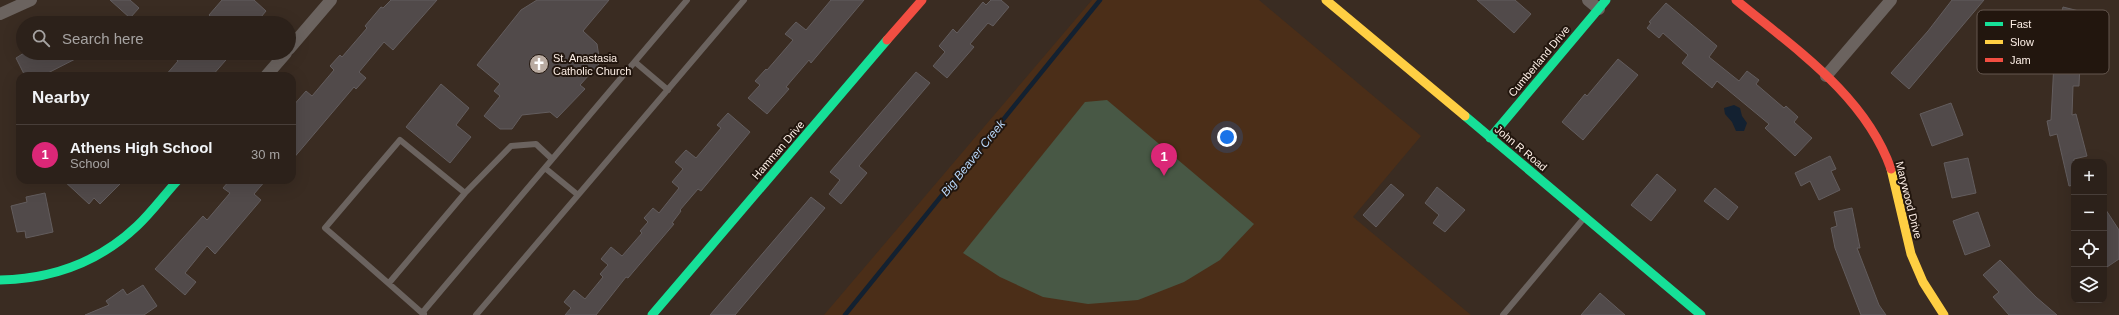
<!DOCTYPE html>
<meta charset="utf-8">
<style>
body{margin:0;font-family:Arial,sans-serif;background:#342923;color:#f1f3f6}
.controls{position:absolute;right:12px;bottom:12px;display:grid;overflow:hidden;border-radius:8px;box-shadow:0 4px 16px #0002}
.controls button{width:36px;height:36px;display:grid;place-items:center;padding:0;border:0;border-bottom:1px solid #483e39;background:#2c211a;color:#f1f3f6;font:20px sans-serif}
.you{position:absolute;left:1227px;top:137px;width:14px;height:14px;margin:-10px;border:3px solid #fff;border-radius:50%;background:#1a73e8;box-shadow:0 0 0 6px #1a73e833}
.badge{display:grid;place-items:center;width:26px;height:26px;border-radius:50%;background:#db2777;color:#fff;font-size:13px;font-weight:700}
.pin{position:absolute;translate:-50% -33px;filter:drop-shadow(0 1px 2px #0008)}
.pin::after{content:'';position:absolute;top:21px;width:14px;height:12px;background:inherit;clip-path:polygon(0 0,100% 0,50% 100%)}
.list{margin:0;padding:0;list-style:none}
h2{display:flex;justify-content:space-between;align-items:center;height:52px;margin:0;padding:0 16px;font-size:17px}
h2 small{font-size:13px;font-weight:400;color:#a6a3a2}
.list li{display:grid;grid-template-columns:26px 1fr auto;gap:12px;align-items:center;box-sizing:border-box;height:60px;padding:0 16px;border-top:1px solid #483e39}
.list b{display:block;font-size:15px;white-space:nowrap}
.list p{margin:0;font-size:13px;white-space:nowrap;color:#a6a3a2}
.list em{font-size:13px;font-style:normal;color:#a6a3a2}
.icon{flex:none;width:22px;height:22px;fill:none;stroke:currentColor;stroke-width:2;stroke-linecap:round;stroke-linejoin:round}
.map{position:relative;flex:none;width:2119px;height:315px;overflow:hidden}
.search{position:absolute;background:#2c211a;box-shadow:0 4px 16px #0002;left:16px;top:16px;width:280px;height:44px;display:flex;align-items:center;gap:10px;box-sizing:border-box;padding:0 14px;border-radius:22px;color:#a6a3a2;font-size:15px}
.panel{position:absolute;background:#2c211a;box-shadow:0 4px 16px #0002;left:16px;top:72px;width:280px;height:112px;border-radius:12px}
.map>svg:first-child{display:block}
.built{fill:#4b2e18}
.green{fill:#485845}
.water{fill:#132131}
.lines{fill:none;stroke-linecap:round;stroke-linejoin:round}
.stream{stroke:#132131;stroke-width:4.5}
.building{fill:#514a4a;stroke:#635d5e}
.lane{stroke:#6b635f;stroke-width:6}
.street{stroke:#6b635f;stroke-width:12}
.fast{stroke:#16e098;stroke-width:9}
.slow{stroke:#ffcf43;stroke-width:9}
.jam{stroke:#f24e42;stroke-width:9}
.labels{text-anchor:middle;stroke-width:4;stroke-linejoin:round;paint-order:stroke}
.poi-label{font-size:11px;fill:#fdefe6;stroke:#22160e;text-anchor:start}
.street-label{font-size:11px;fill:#fdefe6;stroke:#22160e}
.water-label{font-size:12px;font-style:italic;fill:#b8d7fa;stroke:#22160e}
.key{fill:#22160e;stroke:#64574f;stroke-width:1}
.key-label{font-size:11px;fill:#fdefe6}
</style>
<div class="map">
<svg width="2119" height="315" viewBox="0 0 2119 315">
<rect width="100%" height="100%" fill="#3a2c22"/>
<path class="built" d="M1092,0H1259L1421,136L1353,217L1471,315H824Z"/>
<path class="green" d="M1107,100L1254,224L1220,260L1184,282L1138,300L1088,304L1043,297L1000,277L963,253L1085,102Z"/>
<path class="water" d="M1734,105L1740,108L1742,116L1747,123L1744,131H1736L1732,122L1725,114L1724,108Z"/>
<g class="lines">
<path class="stream" d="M845,315L1100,0"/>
</g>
<path class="building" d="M110,0H130L139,8L130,18Z
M222,0H254L266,11L256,23H217L209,15Z
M391,0H437L393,50L384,42L359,72L366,78L356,89L354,87L292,160V107L306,91L312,96L334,70L330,66L340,55L342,57L367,28L365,26L381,7L383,8Z
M537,0H609L583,31L597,44L600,63L580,85L585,89L557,118L550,112L522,115L512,129H500L484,116L500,96L494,91L500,84L477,65L521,10Z
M831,0H864L811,63L809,60L786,87L789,89L767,114L748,98L760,85L755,81L766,69L767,70L793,40L785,34L796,22L806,30Z
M991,0H1001L1009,7L993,26L988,23L970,44L974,47L947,78L933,66L945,52L939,46L953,29L957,33L983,2L986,5Z
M1477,0H1515L1531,14L1514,33Z
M1952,0H1984L1909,89L1891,73L1928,31Z
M1666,3L1717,46L1709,57L1739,81L1747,71L1759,80L1756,84L1784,108L1786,106L1798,117L1794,122L1812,138L1795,156L1765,128L1769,124L1717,81L1712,88L1682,63L1688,55L1663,33L1659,38L1647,28L1651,23L1649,22Z
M2063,7L2087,13L2079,46L2055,40L2057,29L2049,27L2053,13L2061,15Z
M24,53H87L42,76H25L16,58Z
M169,53H232L212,76H165L178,61Z
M1618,59L1638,75L1583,140L1562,122L1585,94L1587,96Z
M2054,62L2080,63L2079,86H2073L2072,115L2076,114L2087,156L2074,159V185L2069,186L2057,134L2050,136L2047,121L2051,120Z
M916,72L930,83L859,166L867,173L841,204L829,194L840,180L830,172Z
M441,84L469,108L456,125L471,137L450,163L406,127Z
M1951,103L1963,135L1932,146L1920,114Z
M728,113L750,132L701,191L698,189L680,210L681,211L672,223L674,224L628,278L626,277L596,315H565L571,308L564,302L574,290L585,299L603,277L600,274L608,265L601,259L611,247L622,256L642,233L640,231L648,222L644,218L653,208L659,213L679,188L672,182L683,169L675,162L686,150L696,158L721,128L717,125Z
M1830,156L1836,169L1831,171L1840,190L1819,200L1810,181L1801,186L1795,173Z
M1968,158L1976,193L1952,198L1944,163Z
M1657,174L1676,190L1651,221L1631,205Z
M63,180H124L100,204L94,198L89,204Z
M230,180H266L254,194L261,200L215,254L207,246L185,273L196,282L185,295L155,269L203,216L207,220L230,193L223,188Z
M1391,184L1404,195L1376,227L1363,215Z
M1437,187L1465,210L1445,232L1433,223L1439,215L1425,203Z
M1715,188L1738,207L1728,220L1704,201Z
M45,193L53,232L26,238L25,231L17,232L11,206L27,202L26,197Z
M811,197L825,208L789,251L735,315H710Z
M2104,207L2119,230V259L2104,269Z
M1852,208L1860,248H1857L1879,305L1886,315H1861L1835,248L1831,228L1837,226L1834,212Z
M1978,212L1990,246L1965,255L1953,221Z
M2000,260L2036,297L2057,315H2009L1993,297L1999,292L1983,275Z
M143,285L157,306L144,315H85L109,305L106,301L123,289L127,295Z
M1600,293L1625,315H1581Z"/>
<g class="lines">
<path class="lane" d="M635,62L668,90
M545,168L578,195
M465,193L511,146L536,144L552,159
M389,283L465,193L400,140L325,228C358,256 390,285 422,313
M424,314L422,313L687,0
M476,315L744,0
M1503,315L1584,218"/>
<path class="street" d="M1588,0L1599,9
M0,14L31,0
M289,49L331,0
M266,76L286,53
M1826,76L1891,0"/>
<path class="fast" d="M1465,116L1701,315
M1490,138L1606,0
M0,280C51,279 99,262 137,226C152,212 164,195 178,180
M652,315L887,40"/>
<path class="slow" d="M1326,0L1465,116
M1891,169L1911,254L1923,282L1944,315"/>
<path class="jam" d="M1736,0C1794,48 1865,95 1891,169
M887,40L922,0"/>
</g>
<defs>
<g id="church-disc" transform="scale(1)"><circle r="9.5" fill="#b9aba1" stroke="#22160e"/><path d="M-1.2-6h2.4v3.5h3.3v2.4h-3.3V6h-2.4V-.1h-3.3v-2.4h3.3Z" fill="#fff"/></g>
</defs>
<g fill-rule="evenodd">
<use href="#church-disc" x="539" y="64"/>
</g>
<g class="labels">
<g class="poi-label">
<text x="553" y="62">St. Anastasia<tspan x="553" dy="13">Catholic Church</tspan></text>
</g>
<g class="street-label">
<text transform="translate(1539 61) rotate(-50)" y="4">Cumberland Drive</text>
<text transform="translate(1521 148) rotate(40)" y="4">John R Road</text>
<text transform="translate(778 150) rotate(-49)" y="4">Hamman Drive</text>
<text transform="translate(1909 200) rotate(76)" y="4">Marywood Drive</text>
</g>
<g class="water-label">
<text transform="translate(973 158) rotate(-51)" y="4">Big Beaver Creek</text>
</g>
</g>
<rect x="1977" y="10" width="132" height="64" rx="6" class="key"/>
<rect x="1985" y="22" width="18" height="4" fill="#16e098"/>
<rect x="1985" y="40" width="18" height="4" fill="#ffcf43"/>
<rect x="1985" y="58" width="18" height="4" fill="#f24e42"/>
<g class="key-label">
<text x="2010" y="28">Fast</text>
<text x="2010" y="46">Slow</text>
<text x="2010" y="64">Jam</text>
</g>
</svg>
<div class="controls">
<button>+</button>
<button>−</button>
<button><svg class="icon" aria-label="locate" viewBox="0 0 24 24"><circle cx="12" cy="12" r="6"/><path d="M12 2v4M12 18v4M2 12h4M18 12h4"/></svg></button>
<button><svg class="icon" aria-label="layers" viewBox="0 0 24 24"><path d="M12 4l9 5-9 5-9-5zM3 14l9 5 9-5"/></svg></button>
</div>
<div class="you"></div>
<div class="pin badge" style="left:1164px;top:176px">1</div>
<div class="search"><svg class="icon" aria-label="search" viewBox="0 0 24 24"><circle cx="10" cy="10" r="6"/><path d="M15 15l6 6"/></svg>Search here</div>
<section class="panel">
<h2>Nearby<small></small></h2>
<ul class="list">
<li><span class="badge">1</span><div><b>Athens High School</b><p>School</p></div><em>30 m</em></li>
</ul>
</section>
</div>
